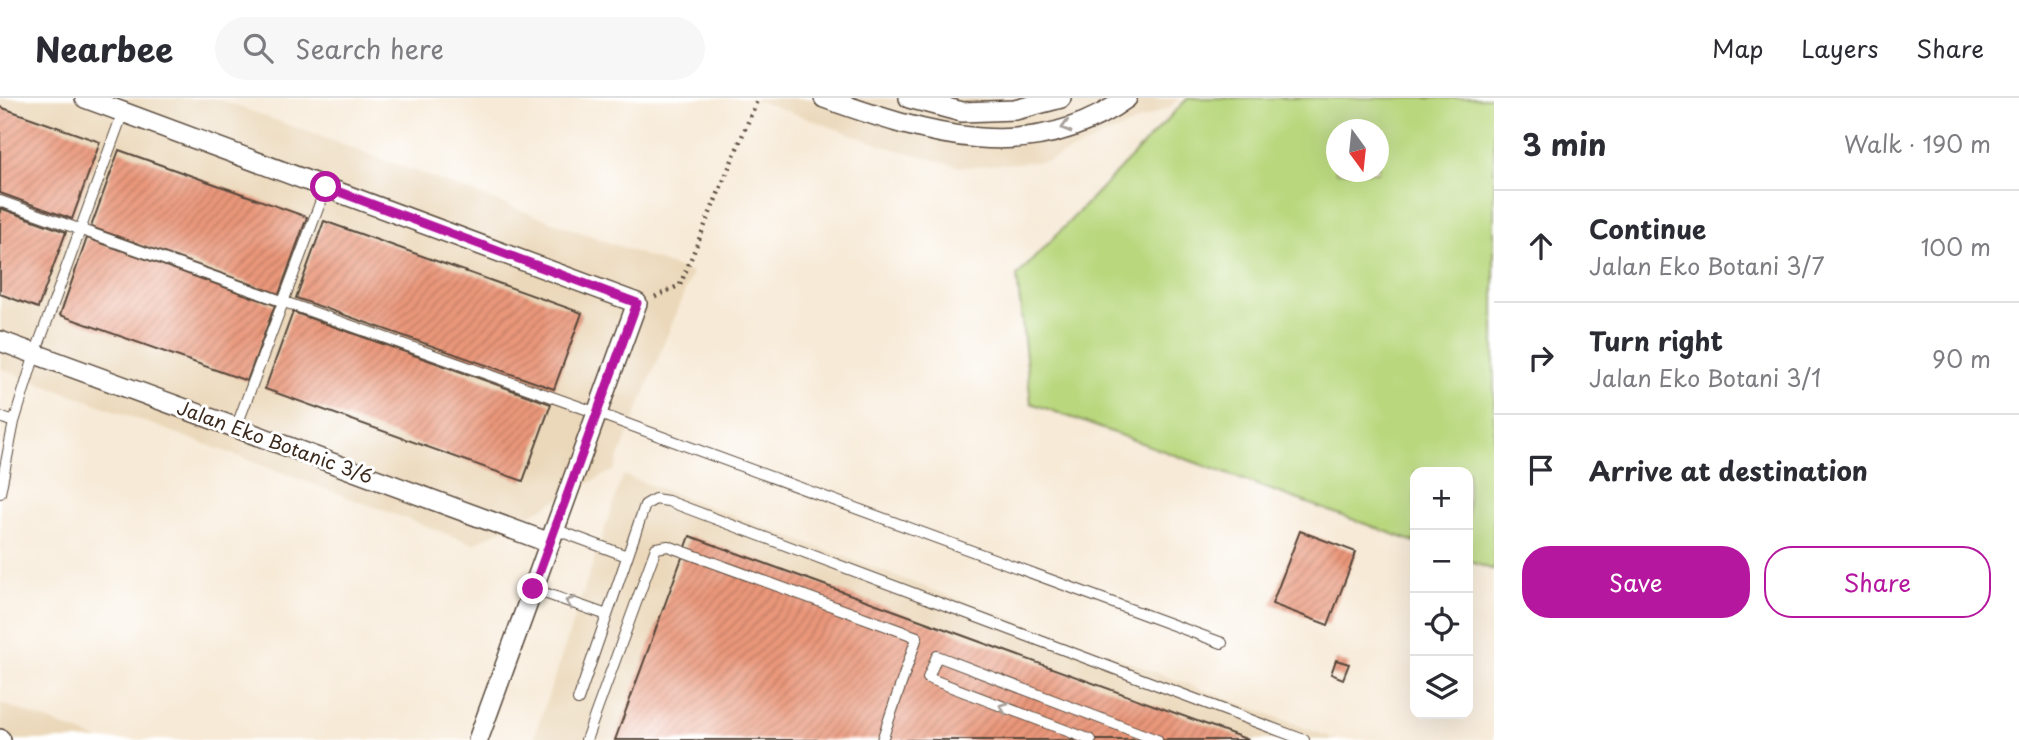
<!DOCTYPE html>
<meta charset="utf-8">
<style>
body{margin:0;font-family:"Playpen Sans",sans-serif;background:#f7f7f7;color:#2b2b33}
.controls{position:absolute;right:21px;bottom:21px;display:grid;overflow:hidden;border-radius:14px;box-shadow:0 7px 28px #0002}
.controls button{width:63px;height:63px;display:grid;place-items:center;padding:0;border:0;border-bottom:2px solid #e1e1e2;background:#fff;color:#2b2b33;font:35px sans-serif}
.compass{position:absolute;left:1326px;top:21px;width:63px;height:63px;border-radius:50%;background:#fff;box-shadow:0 7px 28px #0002;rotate:165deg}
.stop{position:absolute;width:21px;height:21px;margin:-16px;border:5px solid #b5179e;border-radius:50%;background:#fff}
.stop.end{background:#b5179e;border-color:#fff;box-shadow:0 2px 7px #0008}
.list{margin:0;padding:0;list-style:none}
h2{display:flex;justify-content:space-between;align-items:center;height:91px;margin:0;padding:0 28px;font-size:30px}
h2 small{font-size:23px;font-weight:400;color:#7c7c81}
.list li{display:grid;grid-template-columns:46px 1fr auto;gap:21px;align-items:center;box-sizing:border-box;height:112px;padding:0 28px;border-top:2px solid #e1e1e2}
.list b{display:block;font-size:26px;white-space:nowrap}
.list p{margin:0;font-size:23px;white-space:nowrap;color:#7c7c81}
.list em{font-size:23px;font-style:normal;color:#7c7c81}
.actions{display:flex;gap:14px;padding:21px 28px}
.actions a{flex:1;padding:16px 0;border:2px solid #b5179e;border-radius:28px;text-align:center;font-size:24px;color:#b5179e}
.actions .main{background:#b5179e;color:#fff}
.icon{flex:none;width:38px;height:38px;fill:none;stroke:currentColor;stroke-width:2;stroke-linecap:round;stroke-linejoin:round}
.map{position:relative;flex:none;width:1494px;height:642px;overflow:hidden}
header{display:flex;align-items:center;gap:42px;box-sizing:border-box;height:98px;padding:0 35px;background:#fff;border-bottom:2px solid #e1e1e2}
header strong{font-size:33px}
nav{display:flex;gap:38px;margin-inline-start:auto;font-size:24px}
.search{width:490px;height:63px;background:#f7f7f7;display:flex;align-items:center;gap:18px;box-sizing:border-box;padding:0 24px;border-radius:38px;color:#7c7c81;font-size:26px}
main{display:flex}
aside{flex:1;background:#fff}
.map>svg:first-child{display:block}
.built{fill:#ebd8ba}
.grass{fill:#b9d87e;stroke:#7a814e;stroke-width:2;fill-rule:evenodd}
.building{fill:url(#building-hatch)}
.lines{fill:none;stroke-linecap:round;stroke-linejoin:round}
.lane-casing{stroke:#57473a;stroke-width:12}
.street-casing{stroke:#57473a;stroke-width:22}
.path{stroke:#57473a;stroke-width:4.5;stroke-dasharray:2 5;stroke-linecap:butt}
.lane{stroke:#fff;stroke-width:10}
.street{stroke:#fff;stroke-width:19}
.oneway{stroke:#a79f9a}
.route{stroke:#b5179e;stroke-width:9}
.labels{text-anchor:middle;stroke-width:6;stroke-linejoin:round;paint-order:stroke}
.street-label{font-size:19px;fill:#3b2a1e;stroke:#fff}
</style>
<header>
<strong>Nearbee</strong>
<div class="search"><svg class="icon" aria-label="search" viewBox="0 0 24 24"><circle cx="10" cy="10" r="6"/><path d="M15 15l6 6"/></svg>Search here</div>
<nav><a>Map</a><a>Layers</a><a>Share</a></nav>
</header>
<main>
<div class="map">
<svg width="1494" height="642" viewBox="0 0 1494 642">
<defs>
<pattern id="building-hatch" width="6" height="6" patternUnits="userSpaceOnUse" patternTransform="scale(1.75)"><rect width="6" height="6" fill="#ea977a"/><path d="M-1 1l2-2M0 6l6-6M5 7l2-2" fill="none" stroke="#bf7b63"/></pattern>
</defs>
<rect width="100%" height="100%" fill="#fff"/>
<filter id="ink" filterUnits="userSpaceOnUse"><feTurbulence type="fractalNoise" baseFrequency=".0143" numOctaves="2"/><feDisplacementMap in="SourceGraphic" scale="14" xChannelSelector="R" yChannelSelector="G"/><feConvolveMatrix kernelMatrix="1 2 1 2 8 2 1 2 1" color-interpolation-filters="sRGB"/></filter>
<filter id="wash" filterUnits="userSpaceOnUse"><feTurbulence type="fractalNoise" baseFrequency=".00686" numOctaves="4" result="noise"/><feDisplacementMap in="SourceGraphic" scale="28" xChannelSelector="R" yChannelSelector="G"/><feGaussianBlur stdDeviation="1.57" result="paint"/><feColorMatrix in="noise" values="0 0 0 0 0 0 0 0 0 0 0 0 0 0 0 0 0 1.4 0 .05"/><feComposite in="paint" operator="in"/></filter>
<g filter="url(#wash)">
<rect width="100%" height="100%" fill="#f7ead7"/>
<path class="built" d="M0,0H215L692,175L614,372L474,446L0,270Z
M751,0H1179L1170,9L1048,63L961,69L881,47Z
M623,377L1338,642H533Z
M0,605L100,642H0Z"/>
<path class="grass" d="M1188,0H1494V472L1468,463V374H1415V444L1031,305L1017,178ZM1336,32H1378V74H1336Z"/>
<g id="blocks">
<path class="building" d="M0,9L100,44L72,121L0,95Z
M119,52L307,119L279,196L91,129Z
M0,110L66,134L38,210L0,196Z
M324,123L582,215L554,291L296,200Z
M87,140L275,207L247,283L60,217Z
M293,214L551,306L523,383L265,291Z
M1300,433L1356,454L1328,527L1272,506Z
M690,438L1249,642H615Z
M1336,562L1349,566L1343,581L1331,576Z"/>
</g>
</g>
<g filter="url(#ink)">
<use href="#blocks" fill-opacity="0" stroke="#57473a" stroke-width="2"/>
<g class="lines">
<g class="lane-casing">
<path id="lane" d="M0,103L597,315L1222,545
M0,319L14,324L0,395
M14,324L35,256L123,14
M236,330L326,89
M554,431L627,458
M533,491L607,517
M578,602L645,407L655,401L668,403L1304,642
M586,642L656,450L668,448L917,539L882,642
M1091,642L928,580L937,558L1157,642"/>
</g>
<g class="street-casing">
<path id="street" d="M85,0L637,205L478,642
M824,0C926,36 1030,70 1127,0
M909,0L962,14L1015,12L1061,0
M0,243L550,445
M0,641L1,642"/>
</g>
<path class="path" d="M655,199L680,187L758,0"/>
<use href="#lane" class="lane"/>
<use href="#street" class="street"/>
</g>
<defs><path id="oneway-chevron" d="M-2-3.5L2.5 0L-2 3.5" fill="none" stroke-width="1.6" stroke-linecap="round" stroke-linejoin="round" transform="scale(1.75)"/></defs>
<g class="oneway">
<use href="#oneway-chevron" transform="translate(1066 29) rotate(164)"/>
<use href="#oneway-chevron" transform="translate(570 504) rotate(-161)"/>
<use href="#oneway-chevron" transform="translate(1004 609) rotate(-159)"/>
</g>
</g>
<g class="lines" filter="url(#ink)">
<path class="route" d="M326,89L637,205L533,491"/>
</g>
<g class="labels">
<g class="street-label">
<text transform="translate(275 344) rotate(20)" y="7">Jalan Eko Botanic 3/6</text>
</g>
</g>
</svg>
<div class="controls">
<button>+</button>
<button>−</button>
<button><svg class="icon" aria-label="locate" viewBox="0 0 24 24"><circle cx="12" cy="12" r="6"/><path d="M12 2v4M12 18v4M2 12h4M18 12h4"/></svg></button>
<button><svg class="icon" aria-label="layers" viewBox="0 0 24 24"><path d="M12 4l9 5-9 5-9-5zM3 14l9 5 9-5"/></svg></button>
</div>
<svg class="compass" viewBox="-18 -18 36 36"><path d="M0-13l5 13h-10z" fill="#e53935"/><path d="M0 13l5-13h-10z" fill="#7c7c81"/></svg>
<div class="stop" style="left:326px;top:89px"></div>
<div class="stop end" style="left:533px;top:491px"></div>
</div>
<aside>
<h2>3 min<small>Walk · 190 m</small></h2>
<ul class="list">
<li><svg class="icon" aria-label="ahead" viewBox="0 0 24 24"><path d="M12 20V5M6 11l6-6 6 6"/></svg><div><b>Continue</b><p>Jalan Eko Botani 3/7</p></div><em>100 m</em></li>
<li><svg class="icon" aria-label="right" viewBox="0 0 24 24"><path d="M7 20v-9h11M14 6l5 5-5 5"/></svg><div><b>Turn right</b><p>Jalan Eko Botani 3/1</p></div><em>90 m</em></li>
<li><svg class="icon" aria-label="arrive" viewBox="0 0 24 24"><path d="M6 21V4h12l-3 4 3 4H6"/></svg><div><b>Arrive at destination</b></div></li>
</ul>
<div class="actions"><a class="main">Save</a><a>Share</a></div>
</aside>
</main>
